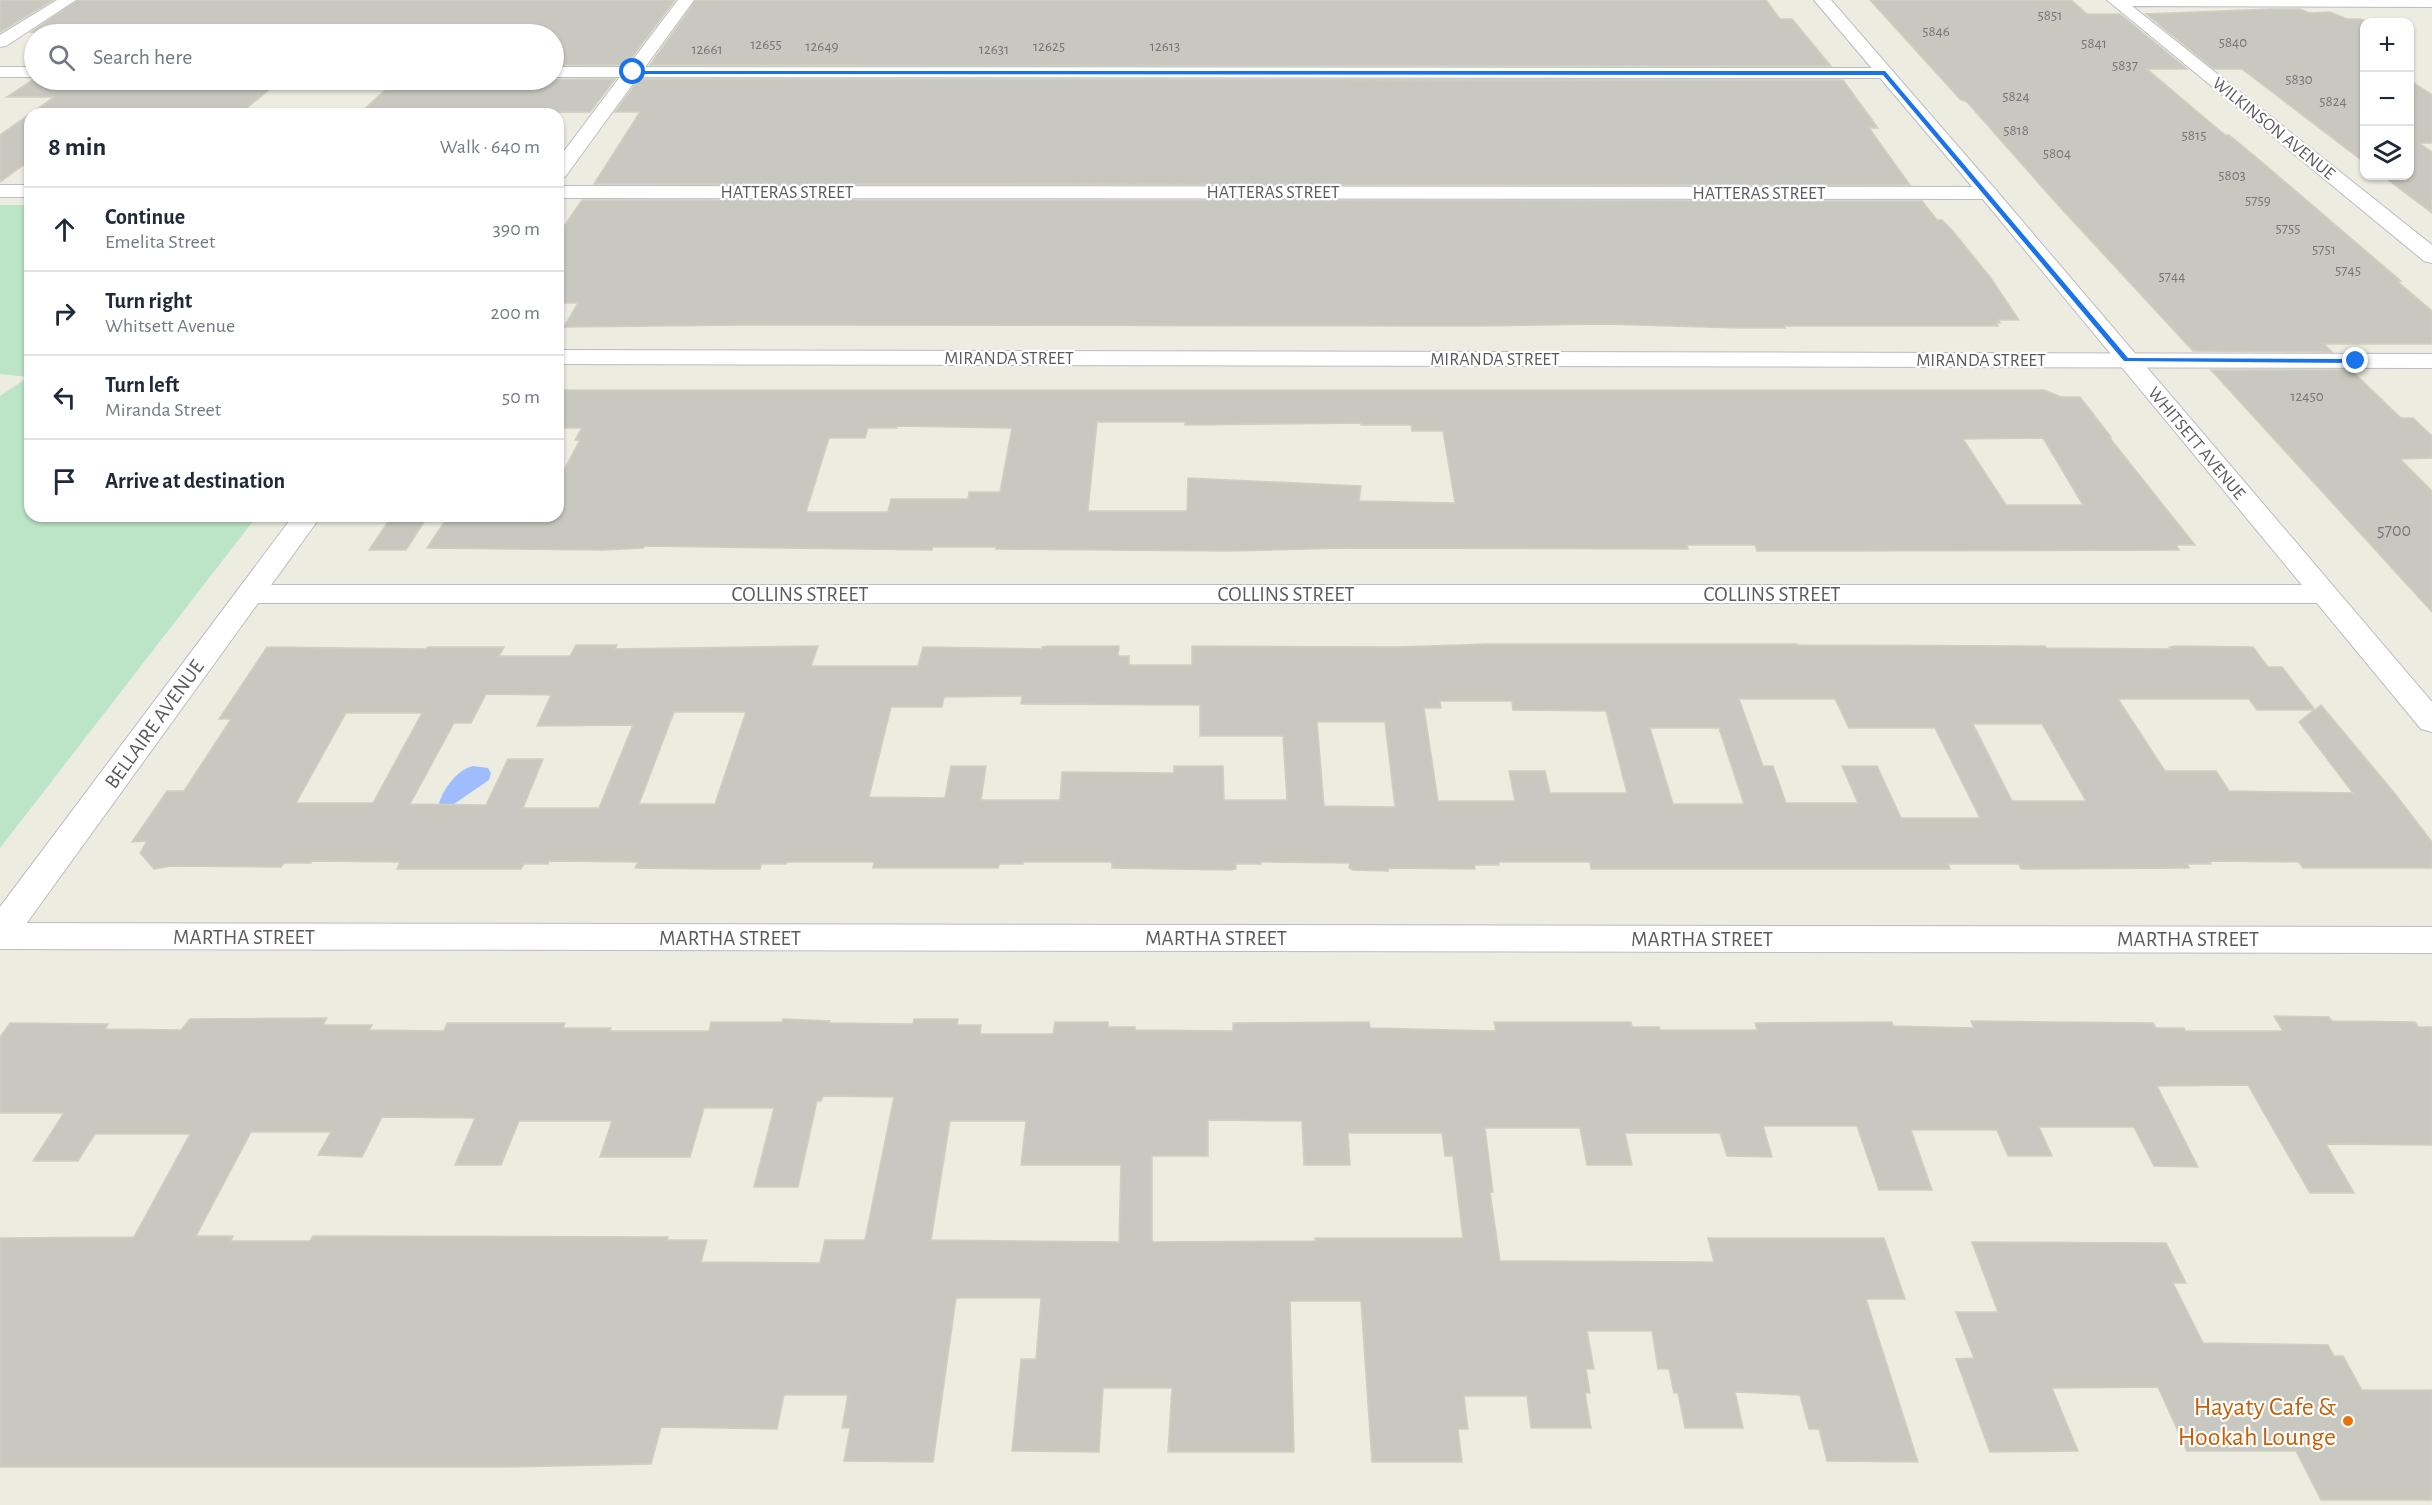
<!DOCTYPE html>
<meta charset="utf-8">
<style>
body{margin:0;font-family:"Alegreya Sans",sans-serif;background:#f6f6f7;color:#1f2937}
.controls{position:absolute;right:18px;top:18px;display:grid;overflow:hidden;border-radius:12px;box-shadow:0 2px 4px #0004}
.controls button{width:54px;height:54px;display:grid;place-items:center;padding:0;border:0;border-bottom:2px solid #e0e1e3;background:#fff;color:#1f2937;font:30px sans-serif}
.stop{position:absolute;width:18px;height:18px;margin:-14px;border:4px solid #1a73e8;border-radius:50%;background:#fff}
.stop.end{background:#1a73e8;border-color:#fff;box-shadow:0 2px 6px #0008}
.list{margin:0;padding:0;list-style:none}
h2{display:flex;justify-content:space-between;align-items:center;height:78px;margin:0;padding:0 24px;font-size:26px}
h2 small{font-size:20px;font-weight:400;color:#747a83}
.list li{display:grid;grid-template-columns:39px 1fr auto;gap:18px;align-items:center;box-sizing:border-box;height:84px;padding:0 24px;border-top:2px solid #e0e1e3}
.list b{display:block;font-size:22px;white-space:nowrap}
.list p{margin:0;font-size:20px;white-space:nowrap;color:#747a83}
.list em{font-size:20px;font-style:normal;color:#747a83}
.icon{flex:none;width:33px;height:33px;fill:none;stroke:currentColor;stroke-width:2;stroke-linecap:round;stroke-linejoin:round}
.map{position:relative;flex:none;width:2432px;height:1505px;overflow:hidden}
.search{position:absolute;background:#fff;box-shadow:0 2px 4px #0004;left:24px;top:24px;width:540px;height:66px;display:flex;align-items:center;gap:15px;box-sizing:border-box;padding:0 21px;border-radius:33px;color:#747a83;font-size:22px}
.panel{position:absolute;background:#fff;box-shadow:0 2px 4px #0004;left:24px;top:108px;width:540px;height:414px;border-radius:18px}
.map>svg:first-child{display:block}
.green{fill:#bce4c6}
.water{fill:#9fbcfd}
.building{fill:#c9c8c0;stroke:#d0cfbf;stroke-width:1.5;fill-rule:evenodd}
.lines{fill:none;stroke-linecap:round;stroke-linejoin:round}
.minor-casing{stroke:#bbbcc2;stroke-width:2}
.tertiary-casing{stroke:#bbbcc2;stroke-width:2}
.secondary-casing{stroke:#bbbcc4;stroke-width:2}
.minor{fill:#fff;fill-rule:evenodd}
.tertiary{fill:#fff;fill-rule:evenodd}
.secondary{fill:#fff;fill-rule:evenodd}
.route{fill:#1a73e8}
.food-dot{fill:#e8710a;stroke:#fff;stroke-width:2}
.labels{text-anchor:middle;stroke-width:4.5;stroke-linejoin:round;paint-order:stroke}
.far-number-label{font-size:15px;fill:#757679}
.far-street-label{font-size:18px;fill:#595b61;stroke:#fff}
.number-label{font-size:18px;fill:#757679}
.street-label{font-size:21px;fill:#595b61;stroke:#fff}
.near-food-label{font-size:26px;fill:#c56008;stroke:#fff;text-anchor:end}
</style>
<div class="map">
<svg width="2432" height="1505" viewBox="0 0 2432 1505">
<rect width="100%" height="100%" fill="#ecece0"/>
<path class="green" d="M0,205H30V516H257L0,848V396L28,377L0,374Z"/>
<path class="water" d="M473,766L488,768L491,773L489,780L454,804L442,807L439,803C444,788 457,770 473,766Z"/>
<path class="building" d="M0,0H53L0,32Z
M78,0H675L626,65H554V34H444L447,31L341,28L334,34H52L55,33L31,32Z
M696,0H1766L1780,19H1792L1831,66L650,65Z
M1870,0H2071L2087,14H2120L2187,69H2147L2225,135H2229L2257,158L2401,281H2397L2432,311V344H2324L2332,352L2193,351L2058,205L1967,102L1960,99Z
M2272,9H2300L2309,13L2330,12L2347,19H2360L2368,22H2364V162L2242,69H2214L2146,14Z
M34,79V80H281L243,111L30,114L54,97H7Z
M615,79L590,112L359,114L396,80Z
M639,79L1843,80L1878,128H1869L1910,185L594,184L640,112H615Z
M2409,80L2432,95V143H2419L2432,152V213L2383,176H2409Z
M30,114V160L0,182V135Z
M582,200L1922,201L1937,220H1942L1952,230L1990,277L2019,320H1998L2000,323H1996L1998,326H1784L1785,328H1739L1604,324L1478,326L744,325L564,327L578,303H558V235Z
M2211,370H2351L2401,418H2413L2432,436V458L2400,459L2432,491V612Z
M558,390H2044L2061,397H2080L2111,437H2109L2195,545H2176L2179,550L1809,551H1757L1755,545H1687L1688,549L1344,548L1229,551L996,549V547H932V550L645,546L643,548L602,550L427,548L447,518L558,516V481L580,440H575L582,428H558ZM1097,422H1185V425L1361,423V425H1411L1412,431H1443L1455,503L1359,501L1361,486L1188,478L1187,511H1088ZM897,426L1012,428L1000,492H969L968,499H891L888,512H806L829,438H865L868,428H897ZM2043,438L2083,505H2006L1963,439Z
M390,519H426L406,550H369Z
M1488,644H1797L1798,645L2045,646L2046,648L2171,649L2169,647L2176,646L2253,647L2268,667H2282L2315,710L2321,705L2396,795L2432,842V868H2303L2299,862L2209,861L2211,864H2187L2189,868L2021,869L2019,864H1948L1950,869H1591L1590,862H1499V865H1474L1475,869L1388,868V871L1353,870L1349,868L1350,863L1261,862V864H1236V869L1230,870L1112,868V862H1023V864H999L998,868H873L874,862H787L786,864H761L760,869H711L635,868L638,862L549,861L548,864H524L521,869H397L400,862L312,861L311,863H284L281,867L171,866L154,869L140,853L147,841L132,842L167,791H184L231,719H219L267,647L426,649L428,647H504L499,656H570L576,645H617L615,649L818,646L811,666H918L923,647L1042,649V647L1050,646H1119L1118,656H1129V665H1192V646L1398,647ZM486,694L551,695L537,726L633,725L599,808H523L543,759H508L486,805L410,804L454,723H471ZM1022,696L1021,704L1200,705V736H1283L1287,800H1224L1223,766H1174V773L1062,772L1060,800H981L986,766H951L945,798L869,797L891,707H942L944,697ZM1739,699H1835L1849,728H1935L1980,818H1901L1877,766H1842L1858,803H1786L1773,766H1763ZM2118,699H2249L2257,710H2314L2299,722L2353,793L2229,791L2216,771H2165ZM1440,701H1512L1513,710L1606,711L1627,793H1550L1545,771H1509L1515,801H1438L1424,708H1441ZM674,712H746L715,804H639ZM346,713H422L373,803H296ZM1317,722H1385L1395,807L1324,806ZM1973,724H2042L2086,801H2012ZM1650,728H1719L1744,804H1673Z
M2274,1016L2329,1017L2332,1021L2415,1022L2418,1027H2432V1145L2326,1144L2354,1193H2310L2248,1085L2157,1086L2198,1167L2154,1166L2134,1127H2039L2052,1156H2008L1997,1130H1911L1932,1190H1879L1857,1126H1763L1772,1157L1727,1156L1720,1133H1625L1632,1165H1587L1580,1128H1485L1493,1192H1490L1500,1261L1714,1262L1708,1238H1884L1905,1299H1866L1918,1462L1827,1461L1819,1429H1809L1800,1395L1735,1392L1743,1428H1685L1678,1393H1674L1669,1369H1658L1652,1331H1587L1594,1369H1586L1590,1393H1585L1591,1428H1531L1527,1396H1464L1468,1429H1458L1462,1462H1372L1361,1301H1290L1294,1452H1168L1172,1388H1103L1099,1452L1012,1451L1021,1359H1036L1041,1298H956L933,1462L844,1461L850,1428H842L848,1395H784L777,1429L661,1427L651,1464L506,1467H0V1238L134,1237L190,1134H95L78,1161H33L64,1113H0V1037L10,1023L108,1024L105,1029L181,1030L190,1019L327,1018L323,1025H372L369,1030L444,1031L447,1023H565L563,1028H611L610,1031H709L711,1022H782L783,1019L830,1021L829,1023L913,1024L914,1019H958L957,1025H981L980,1034H1053L1055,1022H1108V1027H1135V1030L1233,1031V1023L1369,1022L1370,1028L1496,1031L1494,1022H1631L1632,1027H1659L1660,1030H1757L1755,1023L1892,1022L1893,1026L1974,1028L1971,1021L2153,1023L2156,1028H2184L2185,1031H2283ZM823,1096L894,1097L865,1240H825L820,1263L701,1262L707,1240H667L668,1237L313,1236L310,1241H231L233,1236H196L251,1132H331L318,1155L362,1157L382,1117L475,1118L455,1165H501L519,1121H612L600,1157H690L704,1108H774L754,1187H798L817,1101H821ZM1208,1120L1302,1121L1304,1165H1350L1348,1133H1442L1445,1156H1453L1463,1238H1315L1316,1241L1152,1242V1156H1208ZM950,1121H1026L1021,1165H1121L1119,1242L931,1240Z
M1972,1242L2166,1243L2186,1283H2173L2203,1343L2328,1345L2334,1356H2343L2362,1390H2432V1500H2321L2296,1451H2187L2158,1387L2052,1388L2078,1451L1990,1452L1956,1359L1974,1358L1956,1312H1998Z"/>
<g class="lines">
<g class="minor-casing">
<path id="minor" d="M57,0H76L6,46L0,47V35Z
M2107,0H2432V7L2132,6L2432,245V263L2424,261Z
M0,67H34V77H0Z
M554,67L1885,68L1891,69L1894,73L1891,77L1885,78L554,77Z
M0,185H30V197H0Z
M558,186L1988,187L1995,189L1998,193L1995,197L1988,199L558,198Z
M558,350L2432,354V368L558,364Z
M250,585H2323L2333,588L2338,594L2333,600L2323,603H250L240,600L235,594L240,588Z
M0,923L2432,927V953L0,949Z"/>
</g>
<g class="tertiary-casing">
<path id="tertiary" d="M678,0H694L565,177L558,179V159Z
M293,516H321L13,942L0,946V907Z"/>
</g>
<g class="secondary-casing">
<path id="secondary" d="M1814,0H1831L1995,189L2432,702V732L2421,729L1981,197Z"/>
</g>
<use href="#minor" class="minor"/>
<use href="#tertiary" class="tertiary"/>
<use href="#secondary" class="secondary"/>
</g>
<path class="route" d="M631,71H1885L2128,358L2356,359L2359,361L2356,363L2124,361L1883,75L633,74Z"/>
<circle class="food-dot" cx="2348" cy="1421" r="6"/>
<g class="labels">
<g class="far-number-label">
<text x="2050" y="20">5851</text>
<text x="1936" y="36">5846</text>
<text x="2233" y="47">5840</text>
<text x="2094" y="48">5841</text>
<text x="766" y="49">12655</text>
<text x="822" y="51">12649</text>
<text x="1049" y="51">12625</text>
<text x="1165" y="51">12613</text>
<text x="707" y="54">12661</text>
<text x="994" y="54">12631</text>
<text x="2125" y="70">5837</text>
<text x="2299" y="84">5830</text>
<text x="2016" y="101">5824</text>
<text x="2333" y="106">5824</text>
<text x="2016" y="135">5818</text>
<text x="2194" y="140">5815</text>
<text x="2057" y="158">5804</text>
<text x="2232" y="180">5803</text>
<text x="2258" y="205">5759</text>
<text x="2288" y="233">5755</text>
<text x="2324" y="254">5751</text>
<text x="2348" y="275">5745</text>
<text x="2172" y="281">5744</text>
<text x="2307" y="401">12450</text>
</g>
<g class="far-street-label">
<text transform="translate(2274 128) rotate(39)" y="6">WILKINSON AVENUE</text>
<text x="787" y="198">HATTERAS STREET</text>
<text x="1273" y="198">HATTERAS STREET</text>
<text x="1759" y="199">HATTERAS STREET</text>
<text x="1009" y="364">MIRANDA STREET</text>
<text x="1495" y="365">MIRANDA STREET</text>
<text x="1981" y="366">MIRANDA STREET</text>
<text transform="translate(2197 443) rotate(50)" y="6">WHITSETT AVENUE</text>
</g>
<g class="number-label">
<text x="2394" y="536">5700</text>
</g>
<g class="street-label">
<text x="800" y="601">COLLINS STREET</text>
<text x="1286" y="601">COLLINS STREET</text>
<text x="1772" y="601">COLLINS STREET</text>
<text transform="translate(154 724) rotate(-54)" y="7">BELLAIRE AVENUE</text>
<text x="244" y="944">MARTHA STREET</text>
<text x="730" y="945">MARTHA STREET</text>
<text x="1216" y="945">MARTHA STREET</text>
<text x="1702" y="946">MARTHA STREET</text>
<text x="2188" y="946">MARTHA STREET</text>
</g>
<g class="near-food-label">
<text x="2336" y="1415">Hayaty Cafe &amp;<tspan x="2336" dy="30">Hookah Lounge</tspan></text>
</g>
</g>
</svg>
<div class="controls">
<button>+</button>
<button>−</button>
<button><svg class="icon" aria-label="layers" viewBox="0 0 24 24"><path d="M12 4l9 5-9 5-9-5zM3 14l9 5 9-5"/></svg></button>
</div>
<div class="stop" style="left:633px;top:72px"></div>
<div class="stop end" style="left:2356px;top:361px"></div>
<div class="search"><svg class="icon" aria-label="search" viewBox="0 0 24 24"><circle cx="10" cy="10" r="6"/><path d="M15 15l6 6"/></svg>Search here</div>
<section class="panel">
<h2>8 min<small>Walk · 640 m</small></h2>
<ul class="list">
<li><svg class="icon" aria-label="ahead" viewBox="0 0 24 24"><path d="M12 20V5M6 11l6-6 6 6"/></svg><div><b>Continue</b><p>Emelita Street</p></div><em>390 m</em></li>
<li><svg class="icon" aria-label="right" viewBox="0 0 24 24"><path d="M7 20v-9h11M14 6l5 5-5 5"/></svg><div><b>Turn right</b><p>Whitsett Avenue</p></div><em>200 m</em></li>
<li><svg class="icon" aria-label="left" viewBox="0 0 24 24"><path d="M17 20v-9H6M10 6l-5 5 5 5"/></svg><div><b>Turn left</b><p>Miranda Street</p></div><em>50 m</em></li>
<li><svg class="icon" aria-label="arrive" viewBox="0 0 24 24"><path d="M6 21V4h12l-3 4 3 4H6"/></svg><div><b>Arrive at destination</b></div></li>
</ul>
</section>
</div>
